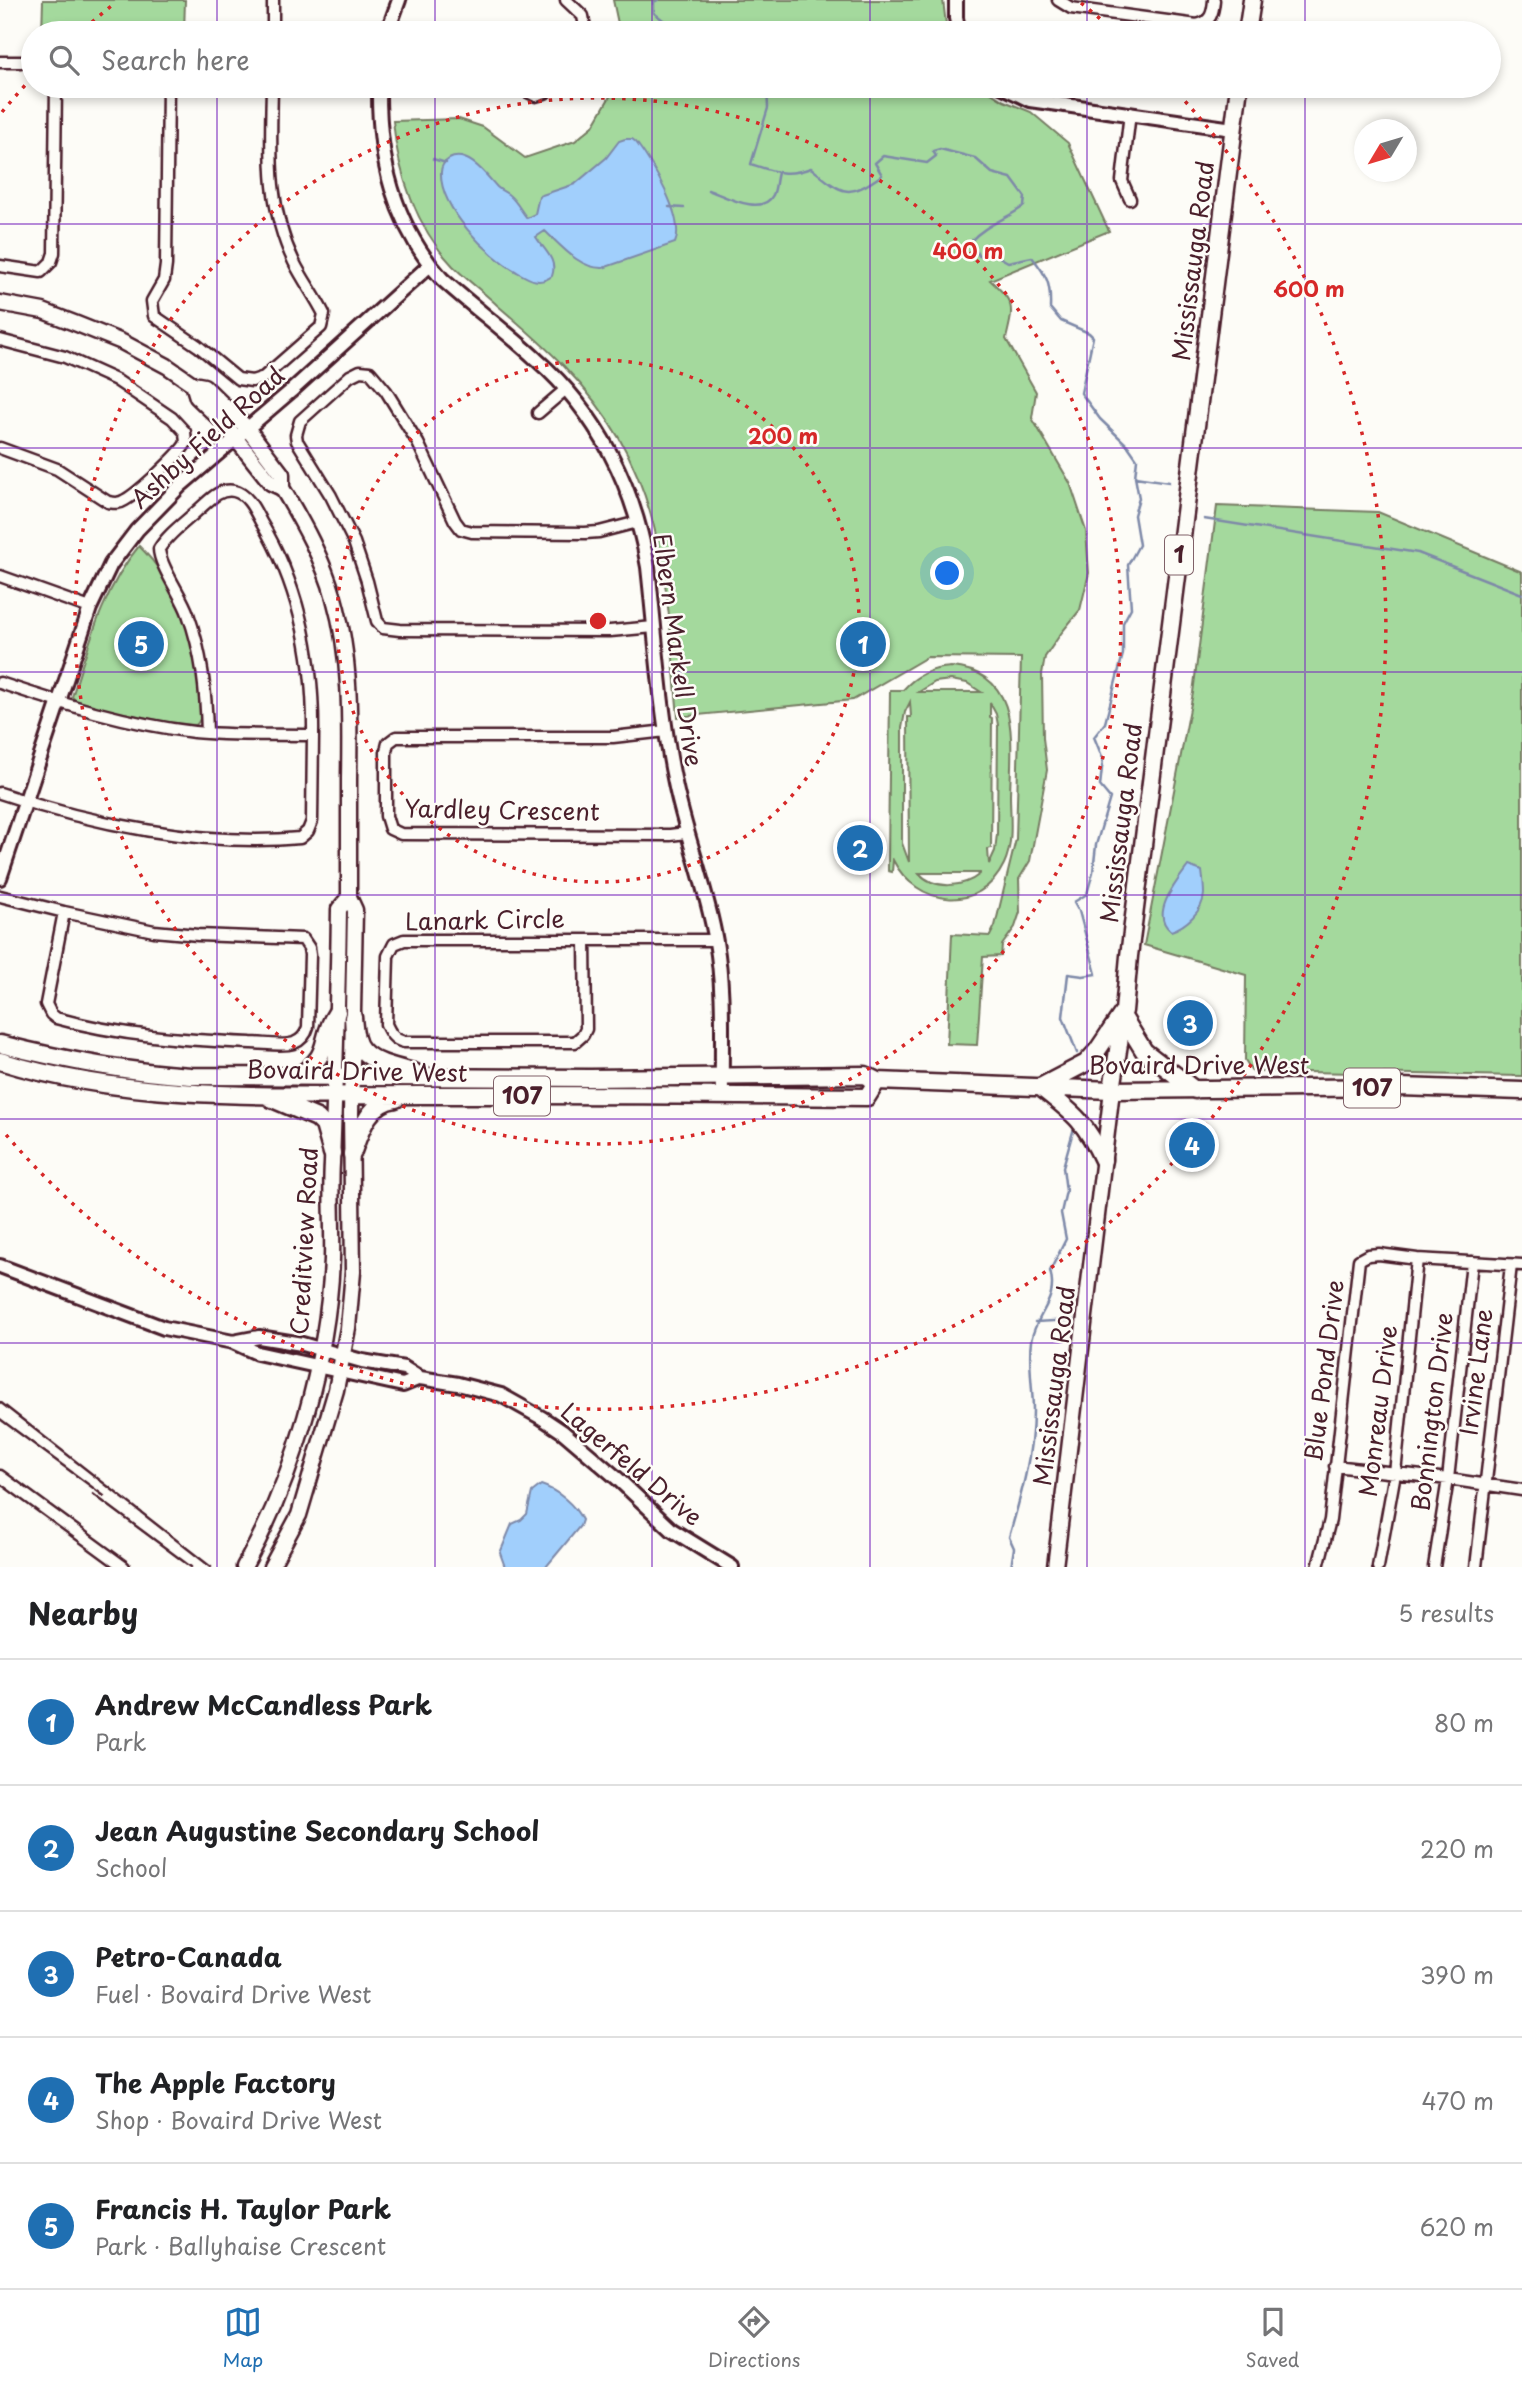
<!DOCTYPE html>
<meta charset="utf-8">
<style>
body{margin:0;font-family:"Playpen Sans",sans-serif;background:#f6f6f6;color:#202124}
.compass{position:absolute;left:1354px;top:119px;width:63px;height:63px;border-radius:50%;background:#fff;box-shadow:0 4px 10px #0003;rotate:232deg}
.you{position:absolute;left:948px;top:574px;width:24px;height:24px;margin:-18px;border:5px solid #fff;border-radius:50%;background:#1a73e8;box-shadow:0 0 0 10px #1a73e833}
.badge{display:grid;place-items:center;width:46px;height:46px;border-radius:50%;background:#1f6fb2;color:#fff;font-size:23px;font-weight:700}
.pin{position:absolute;translate:-50% -50%;border:4px solid #fff;box-shadow:0 2px 7px #0006}
.list{margin:0;padding:0;list-style:none}
h2{display:flex;justify-content:space-between;align-items:center;height:91px;margin:0;padding:0 28px;font-size:30px}
h2 small{font-size:23px;font-weight:400;color:#757577}
.list li{display:grid;grid-template-columns:46px 1fr auto;gap:21px;align-items:center;box-sizing:border-box;height:126px;padding:0 28px;border-top:2px solid #e0e0e0}
.list b{display:block;font-size:26px;white-space:nowrap}
.list p{margin:0;font-size:23px;white-space:nowrap;color:#757577}
.list em{font-size:23px;font-style:normal;color:#757577}
.icon{flex:none;width:38px;height:38px;fill:none;stroke:currentColor;stroke-width:2;stroke-linecap:round;stroke-linejoin:round}
.map{position:relative;flex:none;width:1522px;height:1567px;overflow:hidden}
.search{position:absolute;background:#fff;box-shadow:0 4px 10px #0003;left:21px;right:21px;top:21px;height:77px;display:flex;align-items:center;gap:18px;box-sizing:border-box;padding:0 24px;border-radius:38px;color:#757577;font-size:26px}
.sheet{height:721px;background:#fff}
nav{display:flex;justify-content:space-around;align-items:center;box-sizing:border-box;height:98px;border-top:2px solid #e0e0e0;background:#fff;font-size:19px;color:#757577}
nav a{display:grid;justify-items:center;gap:4px}
nav .on{color:#1f6fb2}
.map>svg:first-child{display:block}
.green{fill:#a4d99d;stroke:#777c64;stroke-width:2;fill-rule:evenodd}
.water{fill:#a1cffc;stroke:#7e89a8;stroke-width:2}
.lines{fill:none;stroke-linecap:round;stroke-linejoin:round}
.stream{stroke:#7e89a8;stroke-width:2.5}
.minor-casing{stroke:#4a1f2b;stroke-width:15}
.tertiary-casing{stroke:#4a1f2b;stroke-width:18}
.secondary-casing{stroke:#4a1f2b;stroke-width:19}
.primary-casing{stroke:#4a1f2b;stroke-width:21}
.minor{stroke:#fdfcf7;stroke-width:10}
.tertiary{stroke:#fdfcf7;stroke-width:12}
.secondary{stroke:#fdfcf7;stroke-width:14}
.primary{stroke:#fdfcf7;stroke-width:16}
.rail{stroke:#4a1f2b;stroke-width:2.5}
.grid{fill:none;stroke:#7b2cbf;stroke-width:2;stroke-opacity:0.55}
.ring{fill:none;stroke:#d62828;stroke-width:3.5;stroke-dasharray:3.5 7}
.labels{text-anchor:middle;stroke-width:5;stroke-linejoin:round;paint-order:stroke}
.shield{fill:#fdfcf7;stroke:#806168;stroke-width:2}
.shield-label{font-size:23px;font-weight:bold;fill:#4a1f2b}
.street-label{font-size:24px;fill:#4a1f2b;stroke:#fdfcf7}
.centre{fill:#d62828;stroke:#fdfcf7;stroke-width:3.5}
.ring-label{font-size:21px;text-anchor:middle;font-weight:bold;fill:#d62828;stroke:#fdfcf7;stroke-width:5;stroke-linejoin:round;paint-order:stroke}
</style>
<div class="map">
<svg width="1522" height="1567" viewBox="0 0 1522 1567">
<rect width="100%" height="100%" fill="#fdfcf7"/>
<filter id="ink" filterUnits="userSpaceOnUse"><feTurbulence type="fractalNoise" baseFrequency=".0143" numOctaves="2"/><feDisplacementMap in="SourceGraphic" scale="14" xChannelSelector="R" yChannelSelector="G"/><feConvolveMatrix kernelMatrix="1 2 1 2 8 2 1 2 1" color-interpolation-filters="sRGB"/></filter>
<g filter="url(#ink)">
<path class="green" d="M43,0H185L184,33H42Z
M613,0H943L947,33H620Z
M616,86H980L1004,101L1031,112L1068,143L1109,231L990,280C1015,303 1014,306 1006,339L1036,392L1032,418L1070,483L1086,531L1089,573L1080,610L1062,632L1045,657L1042,674L1043,738L1047,770L1030,861L1019,879L1020,912L1015,927L1002,945L1001,956L983,957L977,1045L947,1044L952,934L990,936L995,926L1016,839L1021,658L927,657L853,700L678,717C669,622 668,523 619,438C588,384 544,345 497,305C483,292 467,280 453,266C416,227 398,174 393,121L459,119L483,127L525,158L575,141L593,126Z
M1217,506L1378,512L1522,572V1076L1252,1071L1245,1060L1246,975L1144,945L1193,693Z
M139,546C177,583 195,637 200,689C201,701 205,716 196,725L176,724L80,704L72,697C89,644 103,589 139,546Z
M951,667C1023,672 1011,744 1010,795C1010,817 1014,843 1004,864C980,915 916,906 893,860L892,872L888,871V860L890,690H903C916,675 931,668 951,667ZM951,680L967,683L981,692H919L935,682ZM910,702L911,717H908L909,862L902,843V728L905,712ZM990,703L996,714L998,725L997,834L995,851L989,864L988,849L991,848L992,718L990,717ZM919,873H980V874C963,888 934,890 919,873Z"/>
<path class="water" d="M625,139H632L636,142C651,162 686,218 675,243L603,268C580,269 561,246 545,231L536,237C544,250 558,260 552,276C539,286 529,279 517,272C489,257 439,208 441,172C441,167 444,162 449,159C468,149 487,176 497,187C501,191 507,192 510,196C517,202 521,211 527,218L535,214L539,196L575,184L606,158L619,141Z
M1188,866L1202,871C1203,879 1204,887 1204,894C1203,911 1186,926 1171,931C1149,915 1176,882 1188,866Z
M541,1485C557,1490 575,1505 582,1520L580,1526L546,1567H505L500,1553L512,1524L521,1520L527,1514L532,1492Z"/>
<g class="lines">
<path class="stream" d="M658,0L654,2V13L680,33
M767,86L768,108L751,164C775,172 786,177 811,168C843,194 847,200 882,175L875,163L883,156L927,163L936,156L933,151L940,149L975,158L992,173L1011,178L1025,197L1024,206C1007,219 985,225 971,241L979,256L996,244L999,257L1008,262L1032,257C1047,276 1051,283 1050,308L1061,321L1089,333L1093,337L1081,393L1100,419L1128,446L1137,459L1135,477L1139,498L1134,515L1139,545L1128,565L1131,608L1123,623V654L1105,723L1094,737L1103,759L1100,786L1110,798L1096,845L1093,872L1087,894L1074,902L1079,911L1096,974L1083,976L1068,974L1063,1017L1077,1053
M433,159L446,163
M708,190C725,196 762,217 773,195C776,189 776,179 778,173
M669,207L684,208
M1135,477L1169,482
M1204,519L1418,553L1522,594
M1035,1322L1073,1320
M1011,1567L1014,1548L1009,1537C1021,1496 1033,1454 1033,1411C1033,1388 1028,1363 1031,1341C1036,1313 1059,1301 1050,1271L1066,1239L1061,1213L1066,1191L1063,1167L1074,1128"/>
<g class="minor-casing">
<path id="minor" d="M566,0L583,16L586,33
M1058,0L1071,8L1197,25C1211,22 1213,13 1214,0
M273,33V0
M0,62H33
M168,86L166,265L164,280L152,301L154,316L198,346L238,379L252,381L264,377L321,327L324,314C315,296 303,280 294,262C266,204 271,148 272,86
M516,86L536,96L545,93L550,86
M1130,199L1122,181L1130,113
M0,266L41,272L51,262L54,253L56,86
M0,340L65,357L116,380L172,418L185,432L186,443C179,455 138,493 125,500C119,504 115,503 108,502L57,469L0,448
M538,413L566,389
M638,522L599,532L585,533L472,532L461,529L455,521L418,443L386,391L370,372L360,371L350,376L300,421L296,435L297,441L331,496L354,542L367,581L377,621L383,628L400,630L610,631L654,627
M0,576L90,608
M0,683C63,704 128,724 194,732C233,736 274,734 313,735L312,821L308,831L300,838C205,847 90,824 0,793
M666,731L613,737H396L388,743L386,751V816L390,829L401,834L670,835L686,833
M207,733C206,691 202,653 188,614C182,596 159,565 159,549C168,534 184,523 197,511C208,502 218,488 234,491C248,494 255,511 261,522C300,587 314,660 313,735
M0,896L64,912L154,931L198,935L303,939L309,948L310,955L308,1027C306,1034 302,1040 294,1043C282,1047 264,1043 251,1043C185,1040 120,1036 56,1018L51,1014L46,1004L64,912
M585,940L586,1029L583,1035L575,1042H404C394,1040 390,1033 386,1024L388,956L394,944L404,940H716
M1335,1466L1448,1479L1522,1490
M0,1476L124,1567
M1318,1567L1330,1520L1359,1260L1368,1255L1379,1254L1417,1259L1522,1265
M1378,1567L1395,1473L1417,1259
M1434,1567L1448,1479L1472,1262
M1476,1567L1511,1265"/>
</g>
<g class="tertiary-casing">
<path id="tertiary" d="M956,0V18L959,33
M387,33L399,0
M379,86C378,157 393,224 442,279C473,307 506,331 536,359C598,413 634,486 648,567C656,639 660,712 675,783C686,837 707,888 716,942C725,993 721,1045 722,1096
M1001,86L1030,100L1233,129
M0,878L90,608L111,564L137,530L180,486L291,391L430,265
M0,1266L164,1328L233,1342L257,1353L403,1385L420,1378
M233,1342L259,1337L302,1344L362,1361L404,1368L420,1378L458,1384L501,1395L542,1418L563,1432L618,1479L672,1530L732,1567"/>
</g>
<g class="secondary-casing">
<path id="secondary" d="M0,303L43,311L77,324L122,342L167,366L193,384L204,386L247,428L282,474V488
M193,384L197,397L222,421L271,483L282,488
M244,1567C294,1479 328,1359 332,1259C333,1227 330,1195 332,1163C335,1078 338,994 339,909L349,897
M271,1567L299,1515L336,1390L348,1328L353,1272L351,1114L355,910L349,897C349,857 349,818 349,779C350,719 351,657 334,598C323,559 303,523 282,488
M1055,1567L1112,1090"/>
</g>
<g class="primary-casing">
<path id="primary" d="M1247,33L1252,0
M353,1017C354,1027 354,1042 362,1050C373,1063 398,1068 414,1072
M1123,1017L1144,1051L1195,1090
M0,1044C63,1060 126,1072 191,1076L590,1078L865,1075L877,1081L1112,1090L1400,1087L1522,1091
M0,1061C135,1103 282,1095 421,1095C570,1095 718,1095 867,1097L877,1081
M297,1077C335,1052 317,1041 337,1012
M1040,1087L1086,1063L1097,1051L1124,1011L1129,956L1239,86
M1040,1087C1073,1113 1085,1121 1103,1160
M1112,1090L1123,1017
M270,1098L317,1118L324,1125L332,1153
M352,1154C360,1132 368,1102 396,1099"/>
</g>
<use href="#minor" class="minor"/>
<use href="#tertiary" class="tertiary"/>
<use href="#secondary" class="secondary"/>
<use href="#primary" class="primary"/>
<path class="rail" d="M0,1402L211,1567
M0,1419L104,1496
M93,1494L191,1567"/>
</g>
</g>
<path class="grid" d="M217,0V33M435,0V33M652,0V33M870,0V33M1087,0V33M1305,0V33M217,86V1567M435,86V1567M652,86V1567M870,86V1567M1087,86V1567M1305,86V1567M0,224H1522M0,448H1522M0,672H1522M0,895H1522M0,1119H1522M0,1343H1522"/>
<g class="ring">
<circle cx="598" cy="621" r="261"/>
<circle cx="598" cy="621" r="523"/>
<path d="M2 112A784 784 0 0 1 29 81M84 29A784 784 0 0 1 115 3M1081 3A784 784 0 0 1 1112 29M1171 86A784 784 0 1 1 2 1130"/>
</g>
<g class="labels">
<g class="shield">
<rect x="1165" y="535.5" width="28" height="39" rx="5"/>
<rect x="1344" y="1068.5" width="56" height="39" rx="5"/>
<rect x="494" y="1076.5" width="56" height="39" rx="5"/>
</g>
<g class="shield-label">
<text x="1179" y="563">1</text>
<text x="1372" y="1096">107</text>
<text x="522" y="1104">107</text>
</g>
<g class="street-label">
<text transform="translate(1194 261) rotate(-83)" y="8">Mississauga Road</text>
<text transform="translate(208 438) rotate(-42)" y="8">Ashby Field Road</text>
<text transform="translate(677 650) rotate(82)" y="8">Elbern Markell Drive</text>
<text transform="translate(502 811) rotate(1)" y="8">Yardley Crescent</text>
<text transform="translate(1122 823) rotate(-83)" y="8">Mississauga Road</text>
<text transform="translate(485 921) rotate(-1)" y="8">Lanark Circle</text>
<text x="1199" y="1074">Bovaird Drive West</text>
<text transform="translate(357 1072) rotate(1)" y="8">Bovaird Drive West</text>
<text transform="translate(305 1241) rotate(-87)" y="8">Creditview Road</text>
<text transform="translate(1325 1371) rotate(-83)" y="8">Blue Pond Drive</text>
<text transform="translate(1477 1372) rotate(-83)" y="8">Irvine Lane</text>
<text transform="translate(1055 1386) rotate(-83)" y="8">Mississauga Road</text>
<text transform="translate(1379 1411) rotate(-83)" y="8">Monreau Drive</text>
<text transform="translate(1433 1412) rotate(-83)" y="8">Bonnington Drive</text>
<text transform="translate(631 1465) rotate(40)" y="8">Lagerfeld Drive</text>
</g>
</g>
<circle cx="598" cy="621" r="10" class="centre"/>
<g class="ring-label">
<text x="968" y="259">400 m</text>
<text x="1309" y="297">600 m</text>
<text x="783" y="444">200 m</text>
</g>
</svg>
<svg class="compass" viewBox="-18 -18 36 36"><path d="M0-13l5 13h-10z" fill="#e53935"/><path d="M0 13l5-13h-10z" fill="#757577"/></svg>
<div class="you"></div>
<div class="pin badge" style="left:863px;top:644px">1</div>
<div class="pin badge" style="left:860px;top:848px">2</div>
<div class="pin badge" style="left:1190px;top:1023px">3</div>
<div class="pin badge" style="left:1192px;top:1145px">4</div>
<div class="pin badge" style="left:141px;top:644px">5</div>
<div class="search"><svg class="icon" aria-label="search" viewBox="0 0 24 24"><circle cx="10" cy="10" r="6"/><path d="M15 15l6 6"/></svg>Search here</div>
</div>
<section class="sheet">
<h2>Nearby<small>5 results</small></h2>
<ul class="list">
<li><span class="badge">1</span><div><b>Andrew McCandless Park</b><p>Park</p></div><em>80 m</em></li>
<li><span class="badge">2</span><div><b>Jean Augustine Secondary School</b><p>School</p></div><em>220 m</em></li>
<li><span class="badge">3</span><div><b>Petro-Canada</b><p>Fuel · Bovaird Drive West</p></div><em>390 m</em></li>
<li><span class="badge">4</span><div><b>The Apple Factory</b><p>Shop · Bovaird Drive West</p></div><em>470 m</em></li>
<li><span class="badge">5</span><div><b>Francis H. Taylor Park</b><p>Park · Ballyhaise Crescent</p></div><em>620 m</em></li>
</ul>
</section>
<nav>
<a class="on"><svg class="icon" aria-label="map" viewBox="0 0 24 24"><path d="M3 6l6-2 6 2 6-2v14l-6 2-6-2-6 2zM9 4v14M15 6v14"/></svg>Map</a>
<a><svg class="icon" aria-label="directions" viewBox="0 0 24 24"><path d="M12 3l9 9-9 9-9-9zM9 14v-3h6M13 9l2 2-2 2"/></svg>Directions</a>
<a><svg class="icon" aria-label="saved" viewBox="0 0 24 24"><path d="M7 4h10v16l-5-4-5 4z"/></svg>Saved</a>
</nav>
